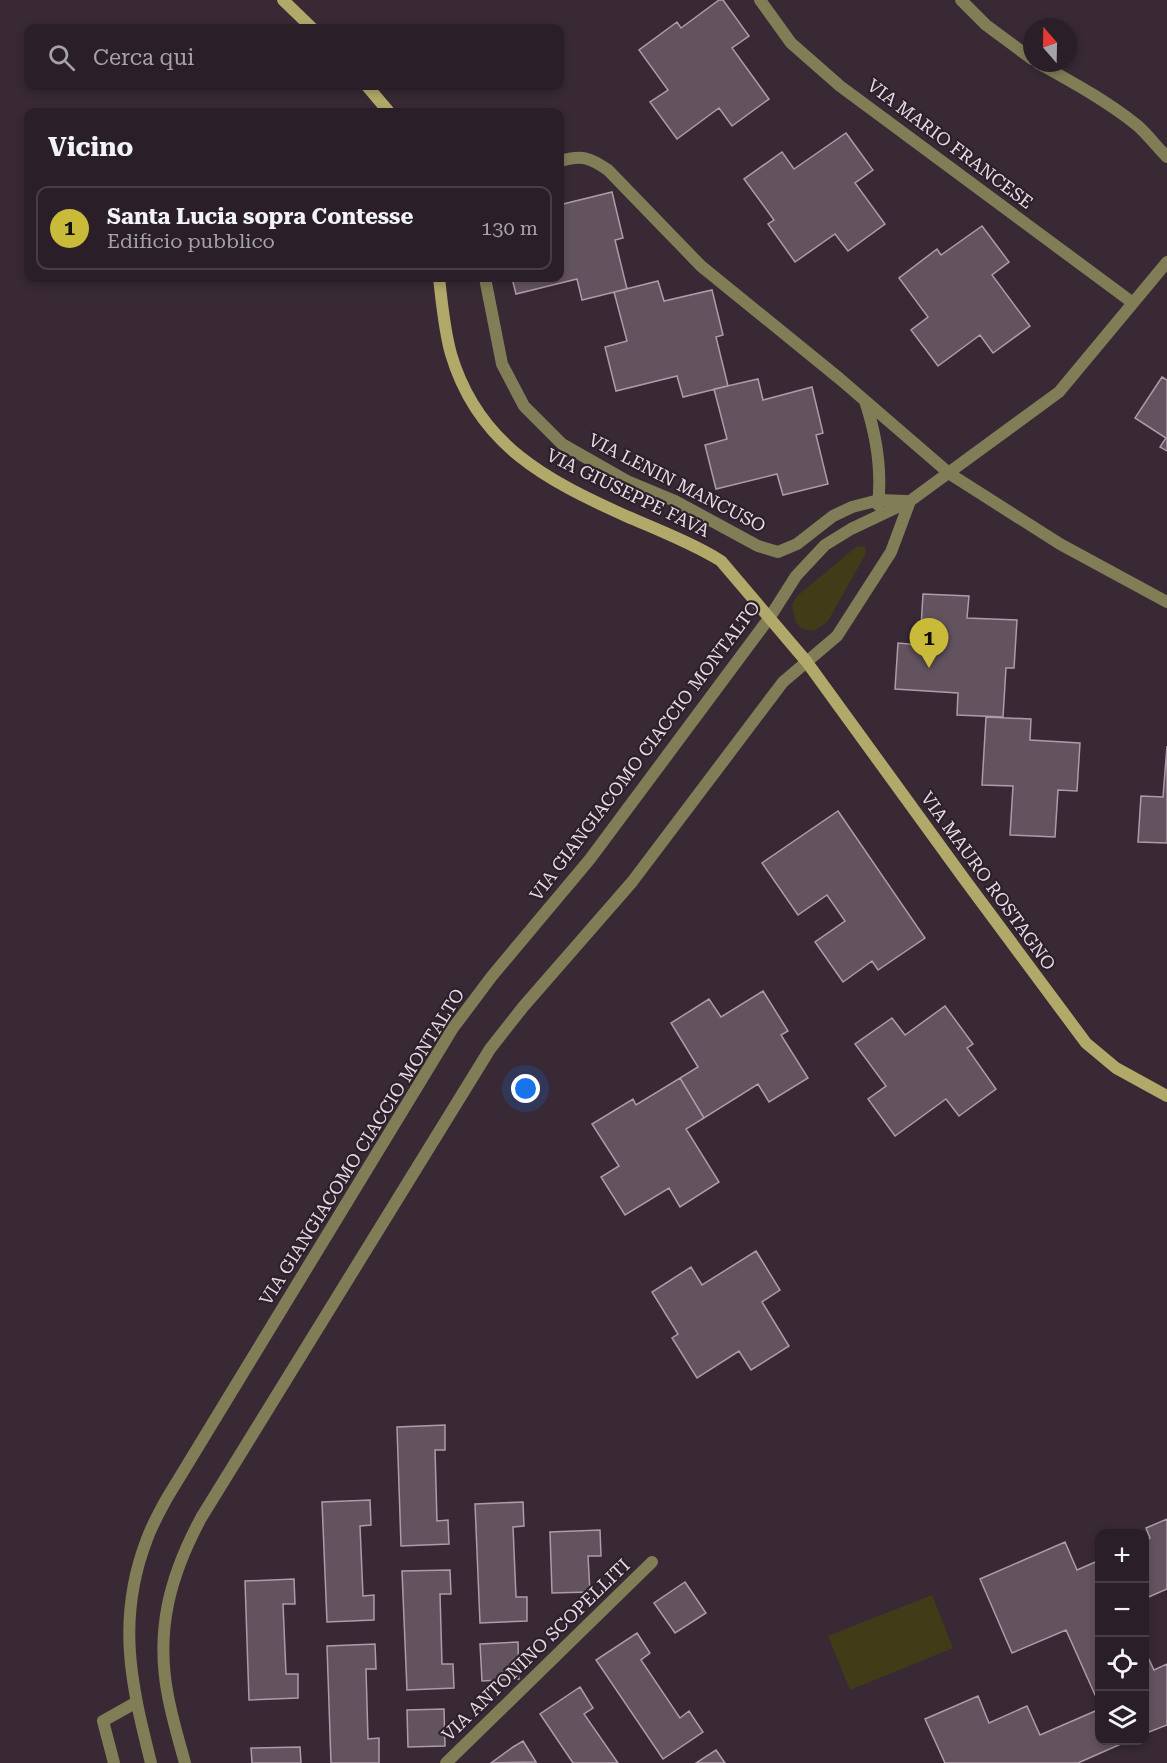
<!DOCTYPE html>
<html lang="it">
<meta charset="utf-8">
<style>
body{margin:0;font-family:"Roboto Serif",serif;background:#322730;color:#f1f3f6}
.controls{position:absolute;right:18px;bottom:18px;display:grid;overflow:hidden;border-radius:12px;box-shadow:0 3px 9px #0003}
.controls button{width:54px;height:54px;display:grid;place-items:center;padding:0;border:0;border-bottom:2px solid #463d45;background:#2a1f28;color:#f1f3f6;font:30px sans-serif}
.compass{position:absolute;left:1023px;top:18px;width:54px;height:54px;border-radius:50%;background:#2a1f28;box-shadow:0 3px 9px #0003;rotate:340deg}
.you{position:absolute;left:526px;top:1089px;width:21px;height:21px;margin:-15px;border:4px solid #fff;border-radius:50%;background:#1a73e8;box-shadow:0 0 0 9px #1a73e833}
.badge{display:grid;place-items:center;width:39px;height:39px;border-radius:50%;background:#caba3a;color:#111;font-size:20px;font-weight:700}
.pin{position:absolute;translate:-50% -50px;filter:drop-shadow(0 2px 3px #0008)}
.pin::after{content:'';position:absolute;top:32px;width:21px;height:18px;background:inherit;clip-path:polygon(0 0,100% 0,50% 100%)}
.list{margin:0;padding:0;list-style:none}
h2{display:flex;justify-content:space-between;align-items:center;height:78px;margin:0;padding:0 24px;font-size:26px}
h2 small{font-size:20px;font-weight:400;color:#a5a2a8}
.list li{display:grid;grid-template-columns:39px 1fr auto;gap:18px;align-items:center;box-sizing:border-box;height:84px;margin:0 12px 12px;padding:0 12px;border:2px solid #463d45;border-radius:12px}
.list b{display:block;font-size:22px;white-space:nowrap}
.list p{margin:0;font-size:20px;white-space:nowrap;color:#a5a2a8}
.list em{font-size:20px;font-style:normal;color:#a5a2a8}
.icon{flex:none;width:33px;height:33px;fill:none;stroke:currentColor;stroke-width:2;stroke-linecap:round;stroke-linejoin:round}
.map{position:relative;flex:none;width:1167px;height:1763px;overflow:hidden}
.search{position:absolute;background:#2a1f28;box-shadow:0 3px 9px #0003;left:24px;top:24px;width:540px;height:66px;display:flex;align-items:center;gap:15px;box-sizing:border-box;padding:0 21px;border-radius:12px;color:#a5a2a8;font-size:22px}
.panel{position:absolute;background:#2a1f28;box-shadow:0 3px 9px #0003;left:24px;top:108px;width:540px;height:174px;border-radius:12px}
.map>svg:first-child{display:block}
.green{fill:#413c17}
.building{fill:#63535f;stroke:#ae9ba9;stroke-width:1.5}
.lines{fill:none;stroke-linecap:round;stroke-linejoin:round}
.lane{stroke:#817d56;stroke-width:12}
.street{stroke:#817d56;stroke-width:12}
.secondary{stroke:#b1a969;stroke-width:12}
.labels{text-anchor:middle;stroke-width:4.5;stroke-linejoin:round;paint-order:stroke}
.street-label{font-size:18px;fill:#e6dce3;stroke:#2e202b}
</style>
<div class="map">
<svg width="1167" height="1763" viewBox="0 0 1167 1763">
<rect width="100%" height="100%" fill="#382935"/>
<path class="green" d="M865,546L866,553L828,621L814,631C795,629 795,621 792,605L796,597L856,547Z
M932,1595L953,1648L850,1690L828,1636Z"/>
<path class="building" d="M719,0H723L749,36L732,48L769,99L732,126L719,108L677,139L650,102L668,90L639,50L677,22L681,28Z
M846,133L873,170L855,183L885,224L848,251L835,234L795,262L768,224L774,220L744,179L782,152L794,169Z
M560,188L563,204L612,192L623,238L615,240L627,289L582,300L577,279L516,294L512,278H560Z
M982,226L1009,262L992,275L1030,326L993,353L980,335L938,366L911,330L928,317L899,278L937,249L941,255Z
M658,281L664,301L712,290L723,335L716,337L728,386L683,397L677,376L616,391L605,347L627,341L614,292Z
M1162,377L1167,380V451L1160,447L1166,438L1135,418Z
M758,379L763,400L812,387L823,433L816,435L828,484L783,495L777,474L716,489L705,445L727,439L714,389Z
M923,594L969,596L967,618L1017,620L1014,668H1006L1003,717L957,715L958,693L895,689L898,643L920,645Z
M986,717L1031,719L1030,740L1080,743L1077,791L1058,790L1055,837L1010,835L1013,786L982,785Z
M1167,746V843L1138,842L1141,796L1163,797Z
M838,811L925,938L878,970L872,961L843,982L815,942L845,921L827,895L798,915L762,863Z
M763,991L788,1031L781,1035L808,1078L769,1102L758,1084L704,1118L680,1078L698,1067L671,1023L709,999L721,1017Z
M945,1006L973,1044L967,1048L996,1089L959,1116L946,1099L895,1136L868,1099L886,1086L855,1044L892,1018L905,1035Z
M680,1078L704,1118L686,1129L719,1182L680,1207L669,1188L625,1215L601,1177L619,1166L592,1124L633,1099L636,1105Z
M756,1251L780,1290L762,1302L789,1346L751,1370L739,1351L697,1378L672,1338L678,1334L652,1292L691,1267L702,1285Z
M445,1425V1450H435L437,1521L448,1520L449,1544L401,1546L397,1427Z
M370,1500L371,1525L360,1526L363,1596L374,1595V1620L327,1622L322,1502Z
M523,1502L524,1526L513,1527L516,1597H527V1621L480,1623L475,1504Z
M1167,1519V1589L1144,1599V1541L1150,1538L1146,1528Z
M600,1530L601,1556H588L590,1592L552,1593L550,1532Z
M1065,1542L1077,1570L1100,1560V1706L1066,1630L1012,1653L980,1579Z
M450,1570L451,1594H440L442,1664H453L454,1688L407,1690L402,1571Z
M294,1579L295,1604H283L286,1674H298V1698L249,1700L245,1581Z
M685,1582L706,1613L675,1633L654,1603Z
M637,1633L650,1653L641,1660L680,1718L689,1711L703,1732L663,1759L596,1660Z
M518,1642L519,1679L482,1681L480,1644Z
M375,1644L376,1669H366L368,1739L379,1738V1763H331L327,1646Z
M1144,1649L1154,1670L1167,1664V1725L1144,1734Z
M580,1687L593,1708L584,1714L618,1763H573L540,1714Z
M978,1696L989,1723L1027,1706L1040,1735L1100,1709V1740H1130L1078,1763H945L925,1719Z
M444,1709L445,1746L408,1747L407,1710Z
M523,1741L536,1762L491,1763L513,1747Z
M300,1747L301,1763H252L251,1748Z
M716,1750L725,1763H696Z"/>
<g class="lines">
<path class="lane" d="M114,1763L103,1721L135,1703"/>
<path class="street" d="M760,0L791,43L840,86L1133,303
M961,0L986,25L1032,59
M1038,63C1072,82 1107,101 1138,126C1148,135 1157,147 1167,157
M560,161C582,155 589,157 608,170L701,266L840,379L950,474L1060,544L1167,602
M485,278L502,364L524,406L562,444L627,481L675,501L758,546L778,552L797,544L833,516L852,507L879,500L906,501
M865,401C876,434 882,471 878,505
M151,1763C131,1684 116,1619 147,1539C152,1525 160,1511 167,1498L453,1028L492,976L590,859L770,617L796,576L825,545L851,529L910,501L1059,392L1167,262
M185,1763C179,1741 172,1718 168,1696C155,1630 170,1576 201,1518L490,1049L523,1007L632,882L783,682L837,636L891,552L910,501
M446,1763L652,1562"/>
<path class="secondary" d="M283,0L312,28
M367,86L389,112
M439,278C442,303 444,329 451,354C478,445 546,480 626,516C658,530 692,543 721,561L806,661L965,880L1086,1043L1116,1068L1167,1096"/>
</g>
<g class="labels">
<g class="street-label">
<text transform="translate(950 144) rotate(37)" y="6">VIA MARIO FRANCESE</text>
<text transform="translate(677 483) rotate(27)" y="6">VIA LENIN MANCUSO</text>
<text transform="translate(628 493) rotate(26)" y="6">VIA GIUSEPPE FAVA</text>
<text transform="translate(645 751) rotate(-53)" y="6">VIA GIANGIACOMO CIACCIO MONTALTO</text>
<text transform="translate(988 881) rotate(54)" y="6">VIA MAURO ROSTAGNO</text>
<text transform="translate(362 1147) rotate(-58)" y="6">VIA GIANGIACOMO CIACCIO MONTALTO</text>
<text transform="translate(536 1650) rotate(-44)" y="6">VIA ANTONINO SCOPELLITI</text>
</g>
</g>
</svg>
<div class="controls">
<button>+</button>
<button>−</button>
<button><svg class="icon" aria-label="locate" viewBox="0 0 24 24"><circle cx="12" cy="12" r="6"/><path d="M12 2v4M12 18v4M2 12h4M18 12h4"/></svg></button>
<button><svg class="icon" aria-label="layers" viewBox="0 0 24 24"><path d="M12 4l9 5-9 5-9-5zM3 14l9 5 9-5"/></svg></button>
</div>
<svg class="compass" viewBox="-18 -18 36 36"><path d="M0-13l5 13h-10z" fill="#e53935"/><path d="M0 13l5-13h-10z" fill="#a5a2a8"/></svg>
<div class="you"></div>
<div class="pin badge" style="left:929px;top:668px">1</div>
<div class="search"><svg class="icon" aria-label="search" viewBox="0 0 24 24"><circle cx="10" cy="10" r="6"/><path d="M15 15l6 6"/></svg>Cerca qui</div>
<section class="panel">
<h2>Vicino<small></small></h2>
<ul class="list">
<li><span class="badge">1</span><div><b>Santa Lucia sopra Contesse</b><p>Edificio pubblico</p></div><em>130 m</em></li>
</ul>
</section>
</div>
